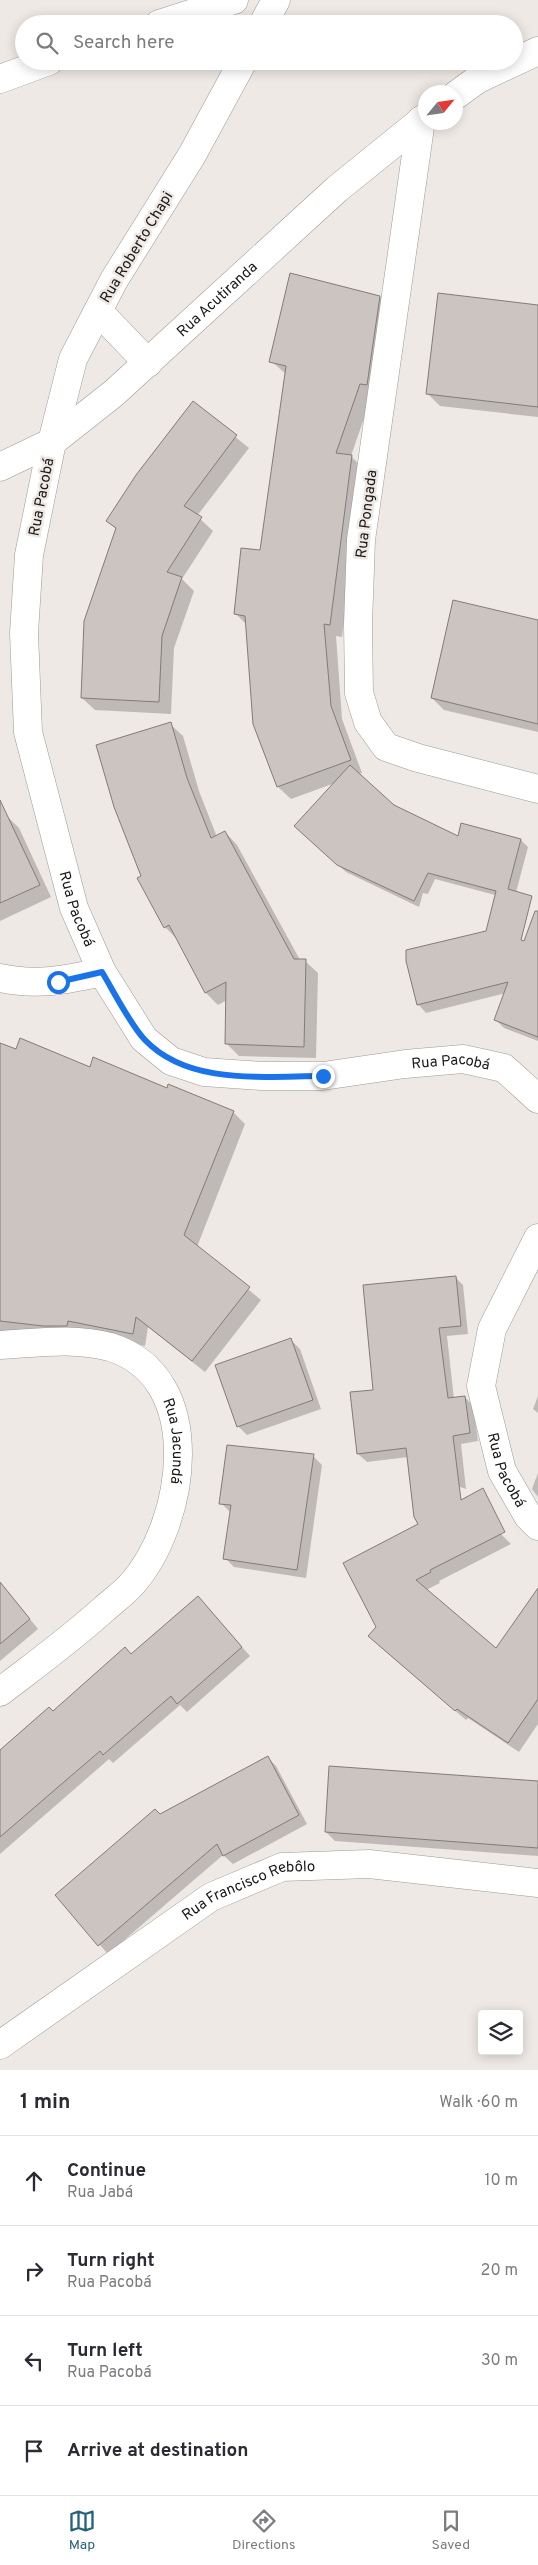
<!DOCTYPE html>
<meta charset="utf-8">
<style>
body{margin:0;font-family:Overpass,sans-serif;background:#f7f7f7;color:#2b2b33}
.controls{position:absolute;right:15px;bottom:15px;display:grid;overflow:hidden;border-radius:5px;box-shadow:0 2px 12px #0003}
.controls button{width:45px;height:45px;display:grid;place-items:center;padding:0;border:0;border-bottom:1px solid #e1e1e2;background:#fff;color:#2b2b33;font:25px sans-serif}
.compass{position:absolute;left:418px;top:85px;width:45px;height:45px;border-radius:50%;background:#fff;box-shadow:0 2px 12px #0003;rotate:61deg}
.stop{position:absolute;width:15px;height:15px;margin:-11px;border:4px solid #1a73e8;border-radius:50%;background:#fff}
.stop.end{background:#1a73e8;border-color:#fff;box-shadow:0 1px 5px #0008}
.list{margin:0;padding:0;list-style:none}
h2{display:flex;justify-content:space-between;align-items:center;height:65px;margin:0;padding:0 20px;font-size:21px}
h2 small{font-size:16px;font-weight:400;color:#7c7c81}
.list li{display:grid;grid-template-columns:32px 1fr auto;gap:15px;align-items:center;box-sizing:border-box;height:90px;padding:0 20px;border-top:1px solid #e1e1e2}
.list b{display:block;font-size:19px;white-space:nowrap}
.list p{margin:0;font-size:16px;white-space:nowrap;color:#7c7c81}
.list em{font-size:16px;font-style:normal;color:#7c7c81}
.icon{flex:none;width:28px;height:28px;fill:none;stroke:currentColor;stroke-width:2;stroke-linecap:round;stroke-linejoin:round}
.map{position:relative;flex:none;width:538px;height:2070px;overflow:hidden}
.search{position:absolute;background:#fff;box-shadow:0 2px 12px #0003;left:15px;right:15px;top:15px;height:55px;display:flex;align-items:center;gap:12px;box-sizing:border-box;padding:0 18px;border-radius:28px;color:#7c7c81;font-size:19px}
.sheet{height:425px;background:#fff}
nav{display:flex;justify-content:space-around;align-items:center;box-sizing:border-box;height:70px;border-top:1px solid #e1e1e2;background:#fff;font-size:14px;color:#7c7c81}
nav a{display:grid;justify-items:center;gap:2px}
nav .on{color:#26637a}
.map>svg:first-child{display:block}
.shadow{fill:#0003}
.building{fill:#cbc4c1;stroke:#827c79}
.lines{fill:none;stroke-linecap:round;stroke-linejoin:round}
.minor-casing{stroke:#9f9996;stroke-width:29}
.minor{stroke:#fff;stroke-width:28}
.route{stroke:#1a73e8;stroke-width:6}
.labels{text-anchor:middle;stroke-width:5;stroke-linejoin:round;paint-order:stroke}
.street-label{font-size:15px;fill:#1c1a19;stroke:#efe9e5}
</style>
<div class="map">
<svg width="538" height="2070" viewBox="0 0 538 2070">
<rect width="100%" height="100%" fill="#efe9e5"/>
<path class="shadow" d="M380,297L392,309L372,395L351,456L363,469L342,637L336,636L342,719L362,773L358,774L393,806L459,837L521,840L528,847L514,900L435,879L428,894L423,893L419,907L346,872L303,833L335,783L291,799L278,787L255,723L247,625L236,614L261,551L286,374L271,361Z
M538,306V417L440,406L428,394Z
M193,403L249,448L197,516L213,531L182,579L194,591L174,648L171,714L95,710L82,698L117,530L108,521Z
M538,621V732L444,710L432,698Z
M170,724L183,736L199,791L217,837L225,832L237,845L300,960L305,961L318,973L316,1058L239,1056L227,1044V1000L218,1005L206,993L178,940L165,927L143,876Z
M7,816L19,828L51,897L0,921V819Z
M538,948V1041L504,1028L496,1020L506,993L426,1013L418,1004Z
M0,1044L16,1051L167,1089L233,1112L245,1124L197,1247L261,1300L205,1372L148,1327L145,1346L80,1333L0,1336Z
M455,1277L463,1285L468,1334L447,1336L454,1399L465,1397L473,1406L478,1441L461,1444L466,1489L418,1472L408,1457L367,1462L358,1454L351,1394L375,1391Z
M291,1340L300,1349L321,1409L247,1435L238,1426Z
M538,1396V1413L533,1409Z
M313,1456L322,1465L306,1578L234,1567L225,1558L231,1513L221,1503Z
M410,1470L501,1534L511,1544L439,1581L440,1583L426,1590L496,1650L538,1590V1724L519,1752L468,1718L466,1720L379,1646L377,1627L420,1525Z
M538,1473V1497L532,1489Z
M0,1582L38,1629L0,1661Z
M198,1598L250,1656L187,1712L180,1705L113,1763L109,1759L0,1854V1751L132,1656Z
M267,1757L276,1766L307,1824L233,1864L223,1855L108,1954L56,1896L160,1816Z
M538,1783V1856L335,1841L326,1832Z"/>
<path class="building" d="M290,273L380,296L367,385L360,384L336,453L352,455L330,625L324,624L331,706L351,760L277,787L253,724L245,616L234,614L241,548L260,550L286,366L269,362Z
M438,293L538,305V407L426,394Z
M193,401L237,435L184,506L202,517L167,572L182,577L162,636L159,702L81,698L84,621L116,528L106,521L136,475Z
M453,600L538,620V724L431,698Z
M171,722L187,778L211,838L225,831L294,959H306L304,1047L225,1044L226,982L205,993L169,925L164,928L137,878L141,876L114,807L96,745Z
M350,765L394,805L458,836L461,823L521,839L508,889L532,896L521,940L524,941L535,911H538V1037L494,1020L508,982L417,1005L406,961V950L486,931L496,891L428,873L414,901L337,865L294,826Z
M0,800L40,885L0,903Z
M20,1038L90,1067L93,1057L167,1088L168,1084L234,1111L184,1235L250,1287L192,1361L136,1317L133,1334L68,1321L67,1326H43L0,1321V1043L16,1049Z
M456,1276L461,1326L439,1328L448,1398L465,1396L470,1433L453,1436L461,1500L483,1488L505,1532L430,1570L431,1572L416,1580L496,1648L538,1588V1699L508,1743L457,1709L455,1711L368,1636L376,1627L343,1563L418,1524L414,1517L406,1448L357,1454L350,1392L373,1390L363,1285Z
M291,1338L313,1400L237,1427L215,1365Z
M227,1445L314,1454L297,1570L223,1559L231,1505L219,1504Z
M0,1582L30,1619L0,1644Z
M198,1596L242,1647L177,1704L171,1696L103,1755L100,1751L0,1837V1750L49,1707L53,1711L125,1647L131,1654Z
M268,1756L299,1815L223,1856L217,1844L98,1946L55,1895L155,1809L160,1814Z
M329,1766L538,1781V1848L325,1832Z"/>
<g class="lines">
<g class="minor-casing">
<g id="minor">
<path d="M159,24L234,0"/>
<path d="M263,24L276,0"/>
<path id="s1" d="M243,61L192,155L114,280L73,359L52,442L29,555L24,633L28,732L74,908L102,972L144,1039L171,1061L204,1072L261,1076H323L405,1064L463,1059L504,1068L538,1099"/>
<path d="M0,79L49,61"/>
<path d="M456,95L478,79L538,51"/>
<path d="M421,120L361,540L358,624L359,693L368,722L386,747L418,758L538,789"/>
<path d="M98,311L148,363"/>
<path id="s2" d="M0,467L52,442L114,393L337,189L426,117"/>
<path d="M0,978C36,986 66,980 102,972"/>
<path id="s3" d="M538,1238L492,1329L481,1386L502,1471L528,1516L538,1526"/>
<path id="s4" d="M0,1345C36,1343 74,1337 110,1347C208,1377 186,1523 132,1584C124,1593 113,1601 104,1609C71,1639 35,1665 0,1692"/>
<path id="s5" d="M0,2045L211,1897L282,1867L369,1864L538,1883"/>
</g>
</g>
<use href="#minor" class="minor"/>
</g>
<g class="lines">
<path class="route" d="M58,982L102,972C113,990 131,1026 145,1040C189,1086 265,1076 323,1076"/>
</g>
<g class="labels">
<g class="street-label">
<text transform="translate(136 247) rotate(-59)" y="5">Rua Roberto Chapi</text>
<text dy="5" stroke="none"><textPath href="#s2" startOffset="276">Rua Acutiranda</textPath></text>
<text transform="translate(41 497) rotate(-79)" y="5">Rua Pacobá</text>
<text transform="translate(366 514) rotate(-83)" y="5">Rua Pongada</text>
<text dy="5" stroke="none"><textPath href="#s1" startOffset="905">Rua Pacobá</textPath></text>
<text dy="5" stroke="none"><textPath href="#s1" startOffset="1370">Rua Pacobá</textPath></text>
<text dy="5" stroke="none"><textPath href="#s4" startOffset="234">Rua Jacundá</textPath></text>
<text dy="5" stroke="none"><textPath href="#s3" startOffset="248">Rua Pacobá</textPath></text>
<text dy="5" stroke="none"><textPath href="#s5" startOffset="296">Rua Francisco Rebôlo</textPath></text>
</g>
</g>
</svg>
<div class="controls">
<button><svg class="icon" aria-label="layers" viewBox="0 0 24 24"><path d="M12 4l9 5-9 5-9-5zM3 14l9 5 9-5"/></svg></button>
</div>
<svg class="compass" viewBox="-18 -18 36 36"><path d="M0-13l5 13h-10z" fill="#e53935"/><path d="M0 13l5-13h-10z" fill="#7c7c81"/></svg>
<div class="stop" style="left:58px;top:982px"></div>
<div class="stop end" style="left:323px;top:1076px"></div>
<div class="search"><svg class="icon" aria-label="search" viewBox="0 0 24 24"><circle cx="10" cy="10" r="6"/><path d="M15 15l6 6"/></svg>Search here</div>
</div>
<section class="sheet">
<h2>1 min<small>Walk · 60 m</small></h2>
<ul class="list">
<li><svg class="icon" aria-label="ahead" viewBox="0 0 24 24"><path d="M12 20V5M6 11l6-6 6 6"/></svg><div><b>Continue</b><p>Rua Jabá</p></div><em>10 m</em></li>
<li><svg class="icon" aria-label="right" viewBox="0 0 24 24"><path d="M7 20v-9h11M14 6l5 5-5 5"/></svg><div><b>Turn right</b><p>Rua Pacobá</p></div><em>20 m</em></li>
<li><svg class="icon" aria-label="left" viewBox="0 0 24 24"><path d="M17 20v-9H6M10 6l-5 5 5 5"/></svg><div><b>Turn left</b><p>Rua Pacobá</p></div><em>30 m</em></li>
<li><svg class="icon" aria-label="arrive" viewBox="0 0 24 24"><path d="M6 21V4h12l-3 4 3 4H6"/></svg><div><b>Arrive at destination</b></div></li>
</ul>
</section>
<nav>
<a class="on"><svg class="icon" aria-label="map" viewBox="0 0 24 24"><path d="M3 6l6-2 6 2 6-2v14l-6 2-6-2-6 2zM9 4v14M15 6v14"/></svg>Map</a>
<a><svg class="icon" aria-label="directions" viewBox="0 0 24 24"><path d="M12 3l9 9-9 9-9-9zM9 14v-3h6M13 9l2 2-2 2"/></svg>Directions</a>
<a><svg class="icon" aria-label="saved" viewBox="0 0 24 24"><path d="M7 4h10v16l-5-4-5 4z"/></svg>Saved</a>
</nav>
